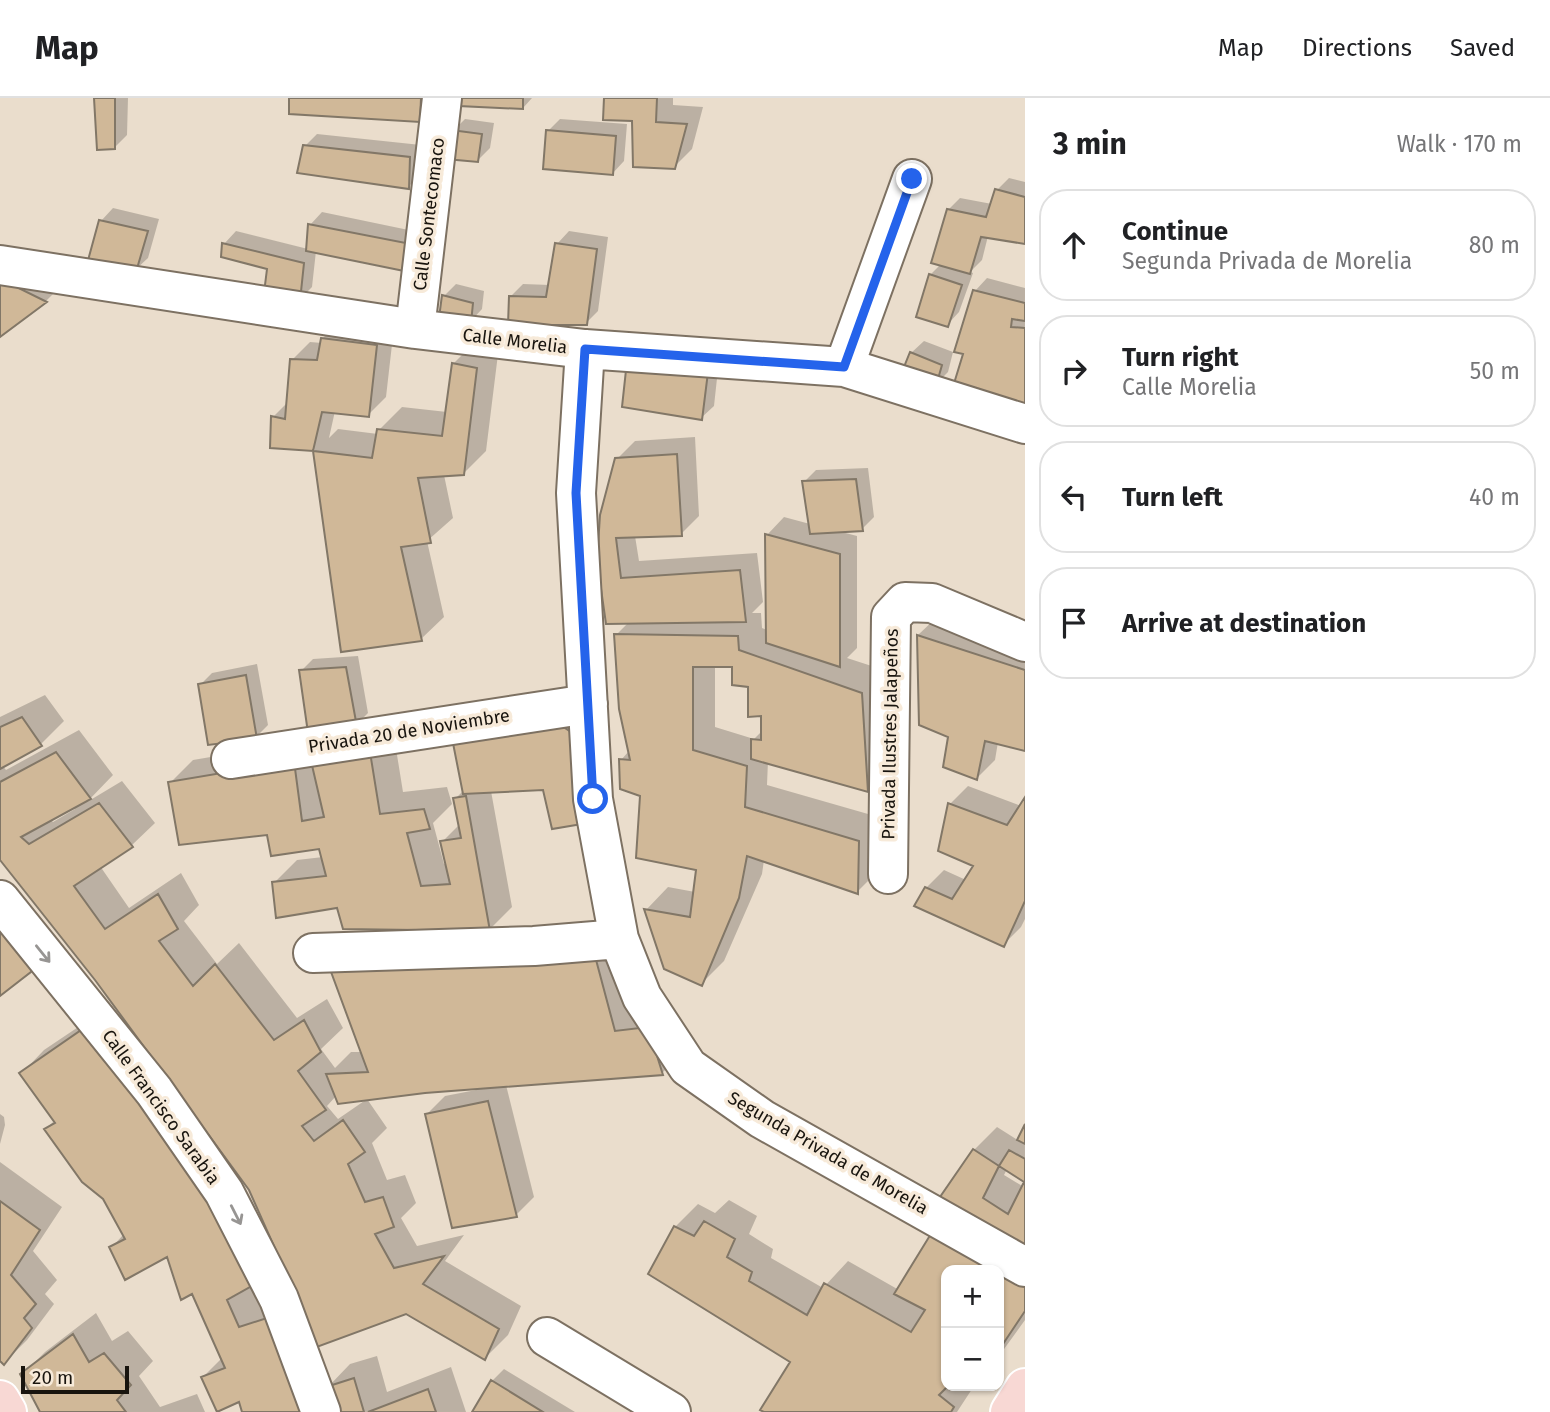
<!DOCTYPE html>
<meta charset="utf-8">
<style>
body{margin:0;font-family:"Fira Sans",sans-serif;background:#f6f6f6;color:#202124}
.controls{position:absolute;right:21px;bottom:21px;display:grid;overflow:hidden;border-radius:14px;box-shadow:0 2px 5px #0004}
.controls button{width:63px;height:63px;display:grid;place-items:center;padding:0;border:0;border-bottom:2px solid #e0e0e0;background:#fff;color:#202124;font:35px sans-serif}
.scale{position:absolute;left:21px;bottom:18px;width:108px;box-sizing:border-box;padding-left:7px;border:4px solid #18140e;border-top:0;font-size:19px;line-height:24px;white-space:nowrap;color:#18140e;-webkit-text-stroke:5px #f7ead9;paint-order:stroke}
.stop{position:absolute;width:21px;height:21px;margin:-16px;border:5px solid #2563eb;border-radius:50%;background:#fff}
.stop.end{background:#2563eb;border-color:#fff;box-shadow:0 2px 7px #0008}
.list{margin:0;padding:0;list-style:none}
h2{display:flex;justify-content:space-between;align-items:center;height:91px;margin:0;padding:0 28px;font-size:30px}
h2 small{font-size:23px;font-weight:400;color:#757577}
.list li{display:grid;grid-template-columns:46px 1fr auto;gap:21px;align-items:center;box-sizing:border-box;height:112px;margin:0 14px 14px;padding:0 14px;border:2px solid #e0e0e0;border-radius:28px}
.list b{display:block;font-size:26px;white-space:nowrap}
.list p{margin:0;font-size:23px;white-space:nowrap;color:#757577}
.list em{font-size:23px;font-style:normal;color:#757577}
.icon{flex:none;width:38px;height:38px;fill:none;stroke:currentColor;stroke-width:2;stroke-linecap:round;stroke-linejoin:round}
.map{position:relative;flex:none;width:1025px;height:1314px;overflow:hidden}
header{display:flex;align-items:center;gap:42px;box-sizing:border-box;height:98px;padding:0 35px;background:#fff;border-bottom:2px solid #e0e0e0}
header strong{font-size:33px}
nav{display:flex;gap:38px;margin-inline-start:auto;font-size:24px}
main{display:flex}
aside{flex:1;background:#fff}
.map>svg:first-child{display:block}
.shadow{fill:#0003;fill-rule:evenodd}
.building{fill:#d0b898;stroke:#827767;stroke-width:2}
.lines{fill:none;stroke-linecap:round;stroke-linejoin:round}
.minor-casing{stroke:#7d7162;stroke-width:42}
.primary-casing{stroke:#fff;stroke-width:42}
.minor{stroke:#fff;stroke-width:38}
.primary{stroke:#f8d8d4;stroke-width:38}
.oneway{stroke:#979593}
.route{stroke:#2563eb;stroke-width:9}
.labels{text-anchor:middle;stroke-width:7;stroke-linejoin:round;paint-order:stroke}
.street-label{font-size:18px;fill:#18140e;stroke:#f7ead9}
</style>
<header>
<strong>Map</strong>
<nav><a>Map</a><a>Directions</a><a>Saved</a></nav>
</header>
<main>
<div class="map">
<svg width="1025" height="1314" viewBox="0 0 1025 1314">
<rect width="100%" height="100%" fill="#eaddcc"/>
<path class="shadow" d="M96,0H128L127,37L115,49Z
M462,0H532L523,10Z
M606,0H673V7L703,9L692,51L674,69L634,22Z
M465,21L494,25L490,50L478,62L453,33Z
M560,21L627,26L624,63L612,76L548,33Z
M317,36L421,47L420,77L408,89L305,48Z
M1009,80L1025,84V144L988,138L982,162L970,174L973,175L959,214L947,227L930,177L941,166L948,112L960,100L992,106L997,92Z
M113,110L159,121L148,160L135,172L101,123Z
M322,114L423,135L421,160L316,153L312,189L300,201L269,170L224,146L236,133L308,151L310,127Z
M569,133L608,139L598,213L586,225L511,198L523,186L550,187L557,146Z
M0,175L63,186L46,203L0,236Z
M987,180L1025,190V308L965,255L975,193Z
M456,186L484,193L482,211L470,224L444,198Z
M341,222L394,229L386,299L368,317L335,313L329,340L338,331L378,336L379,332L402,309L447,314L453,266L476,243L499,248L486,353L463,376L444,377L453,420L427,443L444,519L421,541L343,552L314,350L312,352L273,319L289,303L292,262L310,244L322,245L323,240Z
M924,243L953,254L948,274L936,286L911,255Z
M641,251L719,262L714,308L701,320Z
M695,339L699,418L681,436L635,438L639,463L757,455L763,504L752,515H761L762,530L767,532V437L784,419L810,426L804,384L816,372L868,370L874,419L862,431L838,433L857,438V550L847,560L884,572L890,669L867,692L768,663L767,687L882,720L880,771L857,794L764,762L762,776L724,863L701,886L646,812L668,789L695,794L697,771L642,697L621,662L629,653L616,537L629,524H608L617,361L635,343ZM715,567H734L749,588L763,616V632L754,641L715,629Z
M936,520L1025,549V651L998,644L995,662L977,680L950,638L920,626L918,537Z
M358,558L368,615L356,627L301,573L313,561Z
M257,566L268,627L256,639L200,587L212,575Z
M45,597L64,623L41,646L2,667L6,672L79,632L113,677L87,704L122,683L155,725L132,747L100,768L129,810L181,775L199,807L184,823L217,866L239,845L297,920L327,901L343,930L321,951L335,970L351,954H362L618,836L685,953L662,975L506,987L534,1099L516,1117L427,1016L445,998L476,992V989L367,1001L387,1030L372,1045L387,1082L405,1077L416,1105L401,1120L417,1148L464,1137L445,1163L521,1208L508,1237L485,1260L406,1214L307,1217L250,1091L173,985L326,1291L350,1266L377,1258L387,1294L451,1269L466,1314H244L240,1302L203,1279L222,1260L193,1194L168,1157L111,1150L124,1136L104,1100L46,1031L55,1022L22,975L44,952L111,907L122,921L125,919L0,759V619ZM74,708L75,711L53,724L50,721ZM336,998L367,1001L338,1021L327,1008Z
M588,616L545,690L491,693L512,809L489,832L339,808L274,785L297,762L323,759L320,749L269,735L170,685L193,662L316,641L393,632L403,694L447,689L452,706L433,725L444,766H447L442,744L460,726L455,701L464,692L454,640Z
M968,688L1021,708L1025,702V821L1021,829L1003,847L926,790L944,772L966,782L975,767L950,706Z
M0,1016L4,1019L5,1027L0,1046Z
M997,1029L1019,1043L1025,1030V1083L1007,1071L1004,1077L1024,1089L1025,1086V1222L999,1258V1172H946V1288H974L957,1314H768L793,1264L675,1129L698,1106L715,1115L729,1102L757,1118L749,1136L773,1151L771,1160L823,1190L848,1163L899,1192L939,1127L974,1052Z
M0,1064L62,1109L33,1153L57,1182L45,1196L54,1206L27,1242L4,1265L0,1261Z
M96,1215L112,1243L128,1233L153,1263L139,1278L160,1309L197,1296L205,1314H42L22,1277L45,1254Z
M504,1271L575,1314H474L492,1283Z"/>
<path class="building" d="M94,0H115V51L97,52Z
M289,0H421L420,24L289,16Z
M460,0H523V11L459,8Z
M604,0H657L656,24L687,26L675,71L633,69L632,23L603,22Z
M451,32L482,36L478,64L446,61Z
M546,32L616,38L613,77L543,71Z
M303,47L410,59L409,91L297,75Z
M995,91L1025,99V146L981,139L970,176L931,165L947,111L986,119Z
M99,122L148,133L136,174L87,166Z
M308,126L411,146L409,174L306,153Z
M222,145L304,165L300,203L264,195L267,171L221,159Z
M555,145L597,151L587,227H508L509,198L546,199Z
M929,176L962,187L948,229L916,219Z
M0,181L47,204L0,239Z
M973,192L1025,205V223L1012,221L1011,229L1025,230V310L952,292L963,256L954,254Z
M442,197L473,205L471,225L439,220Z
M321,240L377,247L369,319L322,314L313,353L270,350L271,318L285,321L290,261L317,262Z
M910,254L942,267L936,288L902,274Z
M627,263L708,274L702,322L622,309Z
M452,265L477,270L464,377L418,380L431,445L401,449L422,543L341,554L313,353L372,360L377,331L442,338Z
M677,356L682,438L616,440L621,480L740,472L746,524L606,526L597,463L600,417L615,360Z
M856,381L863,433L810,436L802,383Z
M765,436L840,456V569L766,545Z
M614,536L738,538L739,552L862,595L868,694L751,661V641L761,642V618L748,619V589L732,587V569H693V652L747,668L745,709L859,743L858,796L747,758L739,800L702,888L664,871L644,811L690,819L696,772L636,760L640,698L620,691L619,661L630,662L619,611Z
M917,537L1025,572V653L985,643L977,682L943,669L948,639L919,627Z
M346,569L357,629L308,635L299,572Z
M246,577L257,641L208,647L198,586Z
M22,619L42,648L0,671V629Z
M554,623L571,634L594,724L552,731L543,692L463,696L452,640Z
M56,654L91,701L21,739L29,746L99,705L133,749L74,788L105,831L158,796L178,831L159,843L193,888L215,866L274,942L304,922L321,954L298,973L326,1012L302,1028L314,1043L343,1022L365,1054L348,1066L365,1104L383,1099L394,1129L375,1136L394,1170L444,1158L423,1186L499,1231L485,1262L406,1216L314,1250L305,1218L249,1092L95,882L0,762V684Z
M370,654L380,716L424,711L430,731L407,735L421,788L450,786L440,743L461,740L453,700L466,698L490,833L343,831L337,810L276,820L272,784L326,778L319,751L271,758L267,737L179,747L168,684L294,663L302,723L324,719L311,663Z
M1025,699V803L1004,849L914,808L925,789L952,801L973,768L938,753L948,705L1007,727Z
M0,827L36,870L0,898Z
M595,858L615,933L648,929L663,977L425,995L338,1006L326,976L368,974L327,863Z
M87,928L218,1116L257,1185L227,1202L239,1229L267,1220L303,1314H242L239,1304L217,1314L201,1279L225,1270L192,1196L181,1202L167,1159L125,1182L109,1149L125,1141L103,1101L82,1084L44,1031L55,1025L19,975Z
M488,1003L517,1119L452,1130L425,1016Z
M1025,1026V1046L1017,1042Z
M973,1051L999,1068L983,1100L1008,1116L1024,1084L999,1068L1009,1052L1025,1061V1155L940,1099Z
M0,1103L40,1132L11,1177L36,1206L24,1220L32,1230L4,1267L0,1263Z
M704,1123L735,1141L727,1159L752,1174L749,1183L807,1217L824,1185L911,1234L925,1212L894,1196L937,1126L1025,1177V1213L999,1252V1172H946L948,1288L939,1297L954,1309L951,1314H764L760,1312L790,1264L648,1176L674,1128L694,1138Z
M73,1236L89,1264L104,1255L131,1287L117,1302L126,1314H40L20,1276Z
M354,1280L364,1314H335L326,1289Z
M491,1282L543,1314H472Z
M428,1291L436,1314H368Z"/>
<g class="lines">
<g class="minor-casing">
<path id="minor" d="M0,167L415,231L585,251L844,269L1025,326
M415,231L442,0
M585,251L576,395L593,701L619,841L642,899L688,969L762,1021L1025,1169
M844,269L912,81
M231,661L588,606
M888,776L891,519L905,504L932,505L1025,544
M0,802L154,993L224,1094L279,1201L321,1314
M313,855L534,848L619,841
M547,1239L671,1314"/>
</g>
<g class="primary-casing">
<path id="primary" d="M0,1302L7,1314
M1010,1314L1025,1290"/>
</g>
<use href="#minor" class="minor"/>
<use href="#primary" class="primary"/>
</g>
<defs><path id="oneway-shaft" d="M-6 0H5M1.5-3L5.5 0L1.5 3" fill="none" stroke-width="1.6" stroke-linecap="round" stroke-linejoin="round" transform="scale(1.75)"/></defs>
<g class="oneway">
<use href="#oneway-shaft" transform="translate(43 856) rotate(51)"/>
<use href="#oneway-shaft" transform="translate(236 1117) rotate(63)"/>
</g>
<g class="lines">
<path class="route" d="M593,701L576,395L585,251L844,269L912,81"/>
</g>
<g class="labels">
<g class="street-label">
<text transform="translate(429 116) rotate(-83)" y="6">Calle Sontecomaco</text>
<text transform="translate(515 243) rotate(7)" y="6">Calle Morelia</text>
<text transform="translate(409 633) rotate(-9)" y="6">Privada 20 de Noviembre</text>
<text transform="translate(890 636) rotate(-89)" y="6">Privada Ilustres Jalapeños</text>
<text transform="translate(161 1009) rotate(54)" y="6">Calle Francisco Sarabia</text>
<text transform="translate(828 1055) rotate(30)" y="6">Segunda Privada de Morelia</text>
</g>
</g>
</svg>
<div class="controls">
<button>+</button>
<button>−</button>
</div>
<div class="scale">20 m</div>
<div class="stop" style="left:593px;top:701px"></div>
<div class="stop end" style="left:912px;top:81px"></div>
</div>
<aside>
<h2>3 min<small>Walk · 170 m</small></h2>
<ul class="list">
<li><svg class="icon" aria-label="ahead" viewBox="0 0 24 24"><path d="M12 20V5M6 11l6-6 6 6"/></svg><div><b>Continue</b><p>Segunda Privada de Morelia</p></div><em>80 m</em></li>
<li><svg class="icon" aria-label="right" viewBox="0 0 24 24"><path d="M7 20v-9h11M14 6l5 5-5 5"/></svg><div><b>Turn right</b><p>Calle Morelia</p></div><em>50 m</em></li>
<li><svg class="icon" aria-label="left" viewBox="0 0 24 24"><path d="M17 20v-9H6M10 6l-5 5 5 5"/></svg><div><b>Turn left</b></div><em>40 m</em></li>
<li><svg class="icon" aria-label="arrive" viewBox="0 0 24 24"><path d="M6 21V4h12l-3 4 3 4H6"/></svg><div><b>Arrive at destination</b></div></li>
</ul>
</aside>
</main>
